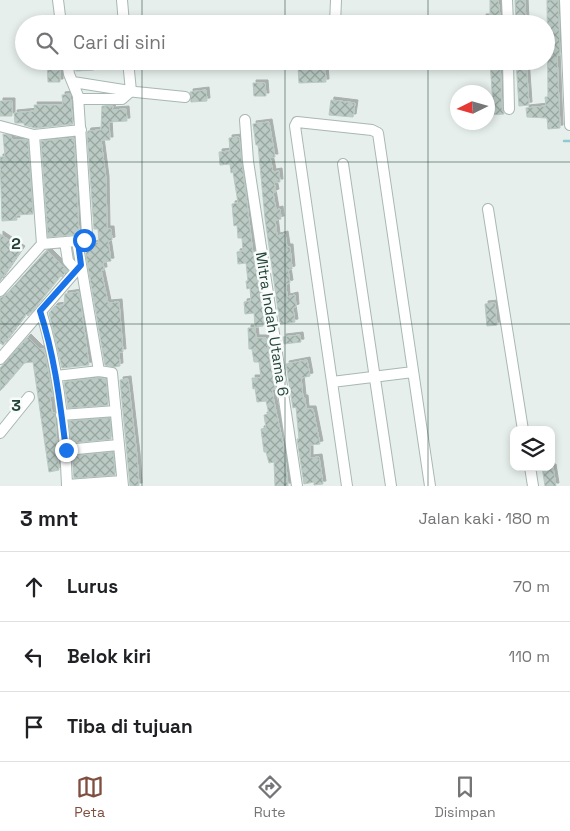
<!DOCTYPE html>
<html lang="id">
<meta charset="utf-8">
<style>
body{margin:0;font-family:"Space Grotesk",sans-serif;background:#f2f2f2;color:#202124}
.controls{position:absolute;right:15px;bottom:15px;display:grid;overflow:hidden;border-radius:10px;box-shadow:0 2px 8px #0003}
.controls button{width:45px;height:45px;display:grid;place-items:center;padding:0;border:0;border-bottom:1px solid #e0e0e0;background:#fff;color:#202124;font:25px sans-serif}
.compass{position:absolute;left:450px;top:85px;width:45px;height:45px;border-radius:50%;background:#fff;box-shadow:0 2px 8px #0003;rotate:265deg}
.stop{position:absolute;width:15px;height:15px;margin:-11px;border:4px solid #1a73e8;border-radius:50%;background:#fff}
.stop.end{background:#1a73e8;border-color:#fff;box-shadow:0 1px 5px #0008}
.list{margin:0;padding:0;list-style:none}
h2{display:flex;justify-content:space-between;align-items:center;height:65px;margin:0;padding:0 20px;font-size:21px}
h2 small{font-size:16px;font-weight:400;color:#757577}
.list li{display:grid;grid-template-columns:32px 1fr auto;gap:15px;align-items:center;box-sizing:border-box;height:70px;padding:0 20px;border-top:1px solid #e0e0e0}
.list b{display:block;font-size:19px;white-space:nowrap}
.list em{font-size:16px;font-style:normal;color:#757577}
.icon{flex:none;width:28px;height:28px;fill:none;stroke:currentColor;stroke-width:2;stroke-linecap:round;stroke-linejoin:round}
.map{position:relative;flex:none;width:570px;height:486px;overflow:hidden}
.search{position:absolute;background:#fff;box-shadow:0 2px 8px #0003;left:15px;right:15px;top:15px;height:55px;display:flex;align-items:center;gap:12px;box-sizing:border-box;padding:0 18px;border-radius:28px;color:#757577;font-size:19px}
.sheet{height:275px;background:#fff}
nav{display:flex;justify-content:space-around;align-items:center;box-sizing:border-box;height:70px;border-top:1px solid #e0e0e0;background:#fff;font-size:14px;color:#757577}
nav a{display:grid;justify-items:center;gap:2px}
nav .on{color:#7f4e3f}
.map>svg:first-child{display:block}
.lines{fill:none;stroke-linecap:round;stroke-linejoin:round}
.stream{stroke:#8ec9d4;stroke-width:2.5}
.building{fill:url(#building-cross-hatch);stroke:#b8c9c2;filter:url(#shadow)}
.minor-casing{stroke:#a8b8b2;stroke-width:12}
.minor{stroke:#fff;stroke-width:10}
.route{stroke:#1a73e8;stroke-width:6}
.grid{fill:none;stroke:#24423a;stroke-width:1;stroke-opacity:0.55}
.labels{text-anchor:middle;stroke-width:5;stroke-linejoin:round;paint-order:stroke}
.street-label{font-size:15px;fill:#24423a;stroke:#f7fbf9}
.grid-label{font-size:16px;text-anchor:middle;font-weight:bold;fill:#24423a;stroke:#f7fbf9;stroke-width:5;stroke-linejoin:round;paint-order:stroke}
</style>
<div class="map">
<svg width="570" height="486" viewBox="0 0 570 486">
<defs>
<pattern id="building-cross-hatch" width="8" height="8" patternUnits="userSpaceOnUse" patternTransform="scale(1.25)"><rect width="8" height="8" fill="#bbcac4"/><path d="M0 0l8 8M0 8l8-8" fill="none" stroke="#98a6a0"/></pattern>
<filter id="shadow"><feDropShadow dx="3" dy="-3" stdDeviation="0" flood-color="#0004"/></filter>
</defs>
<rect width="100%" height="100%" fill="#e6efeb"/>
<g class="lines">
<path class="stream" d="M564,141H570"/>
</g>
<path class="building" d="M490,0H498L501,24H484L483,17H490Z
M515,0H525L526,24H516Z
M547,0H558L560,55H557L560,128L548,129L547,118L527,117L526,108L546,106L545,97H548Z
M47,61H60V82H48Z
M74,61H93L94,70L76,71Z
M490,61H500L502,109L504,114L488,115V105H493Z
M516,61H526L529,105L519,106Z
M325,67L326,82L299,83L298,68Z
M253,83H265L266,96H254Z
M206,90L207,101L191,102L190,92Z
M70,94L73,124L35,128L24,125V123H15L14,113L35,111L34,105H63L62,95Z
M331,100L355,103L353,117L329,115Z
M0,101H12V116H0Z
M102,106H113L112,110L126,109L127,121L109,122L110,140H101L106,179L107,229H111L112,240L108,241L111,261L103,262L104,270H101L108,303L119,302L123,352H119L120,366L114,367L105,365L86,255V246L99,242L98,229H94L87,133L88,131L101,130Z
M269,122L275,157H270L273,172L279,171L280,182H274L276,192L273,193L276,210L280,209L281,219L275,220L277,236L285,234L287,247H290L292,269L288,270L290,283L286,284L287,297L295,295L296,307L293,308L295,322L280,324L265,218L258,145H256L253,124Z
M3,134L11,136L12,140H28L33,214L16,215L17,220L2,221L0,157H5Z
M239,137L253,254L263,313V326L255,327L254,313L245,314L244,302L251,301L250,288L247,289L246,281H248L246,263L238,264L237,252L243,251L242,238H238L237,225L234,226L232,204L238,203L233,172L231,173L230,164L220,165L219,152L230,151L229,138Z
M74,138L79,234L48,237L41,141Z
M0,234L22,249L0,281Z
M47,250L67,270L62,277L61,275L28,316L26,314L3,345L0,343V298L5,296Z
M79,292L89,365L62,368L49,313L55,306L64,305L65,294Z
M495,303L497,325L487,326L485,304Z
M248,328H255L256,338H266L275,389H272L274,402L284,448L288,486H275L274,462L269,463L266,452H264L261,429L266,428L264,415L269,414L266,401L257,402L255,388L253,389L252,378H261L259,362H254L252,349H249Z
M300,335L301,342L284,344L283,337Z
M28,337L40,349H44L53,396L50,397L52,413H55V419L59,470L49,472L33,362L24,363L0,391V368Z
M307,360L310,376L301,378L303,398H305L306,409H313L320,444L310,445V458L319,457L323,484L314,485V482L304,484L297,439H299L296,407L293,408L286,364Z
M99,378L106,379L108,405L68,408L64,382Z
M128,379L137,456L139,486H130L120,380Z
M110,418L111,439L71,443L69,421Z
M113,452L115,475L74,478L72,456Z
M542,467H553L556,486H545Z"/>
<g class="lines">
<g class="minor-casing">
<path id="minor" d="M58,0L61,24
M122,0L124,24
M507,0L508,24
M565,0L570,125
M335,24L336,0
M67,61L69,74L78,96L87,234L84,240L77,241L99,371L112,373L123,486
M508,61L509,109
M73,82L136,92L185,97
M78,99H122L131,91L128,61
M245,120L248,161L297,486
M0,126L34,135
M343,164L391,486
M488,209L523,430
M65,242L68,261L76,270
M42,244L34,135L81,130
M0,291L42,244L77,241
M41,311C58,367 65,427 67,485L122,481
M0,359L81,265
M56,376L99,371
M332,382L413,372
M61,415L116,411
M0,433L29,397
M66,450L118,445
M530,467L533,486
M347,486L295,126L297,122L372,130L378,133L430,486"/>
</g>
<use href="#minor" class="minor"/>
</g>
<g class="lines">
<path class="route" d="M66,450C60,403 55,357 40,311L81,265L78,242L84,240"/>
</g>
<path class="grid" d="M142,0V24M285,0V24M428,0V24M142,61V486M285,61V486M428,61V486M0,162H570M0,324H570"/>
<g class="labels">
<g class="street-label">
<text transform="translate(272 324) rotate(81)" y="5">Mitra Indah Utama 6</text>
</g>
</g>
<g class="grid-label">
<text x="16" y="249">2</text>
<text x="16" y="411">3</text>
</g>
</svg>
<div class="controls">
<button><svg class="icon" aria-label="layers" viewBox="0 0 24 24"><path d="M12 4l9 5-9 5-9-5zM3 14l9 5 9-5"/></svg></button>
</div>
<svg class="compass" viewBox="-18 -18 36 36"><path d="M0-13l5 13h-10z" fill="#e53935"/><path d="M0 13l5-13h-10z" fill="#757577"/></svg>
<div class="stop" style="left:84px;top:240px"></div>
<div class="stop end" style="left:66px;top:450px"></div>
<div class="search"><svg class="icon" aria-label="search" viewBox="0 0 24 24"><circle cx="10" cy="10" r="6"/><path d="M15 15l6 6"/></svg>Cari di sini</div>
</div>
<section class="sheet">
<h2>3 mnt<small>Jalan kaki · 180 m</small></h2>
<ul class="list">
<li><svg class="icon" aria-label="ahead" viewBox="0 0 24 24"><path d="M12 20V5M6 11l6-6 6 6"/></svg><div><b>Lurus</b></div><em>70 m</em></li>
<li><svg class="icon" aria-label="left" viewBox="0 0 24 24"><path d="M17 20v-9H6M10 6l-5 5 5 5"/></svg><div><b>Belok kiri</b></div><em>110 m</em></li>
<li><svg class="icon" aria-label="arrive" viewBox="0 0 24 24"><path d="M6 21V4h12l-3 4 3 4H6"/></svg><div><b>Tiba di tujuan</b></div></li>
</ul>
</section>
<nav>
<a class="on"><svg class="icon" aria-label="map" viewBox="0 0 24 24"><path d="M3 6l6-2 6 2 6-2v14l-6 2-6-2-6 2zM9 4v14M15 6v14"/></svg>Peta</a>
<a><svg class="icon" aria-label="directions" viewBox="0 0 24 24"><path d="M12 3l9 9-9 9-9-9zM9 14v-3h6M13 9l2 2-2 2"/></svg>Rute</a>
<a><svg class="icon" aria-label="saved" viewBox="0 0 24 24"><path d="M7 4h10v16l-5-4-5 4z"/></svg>Disimpan</a>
</nav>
